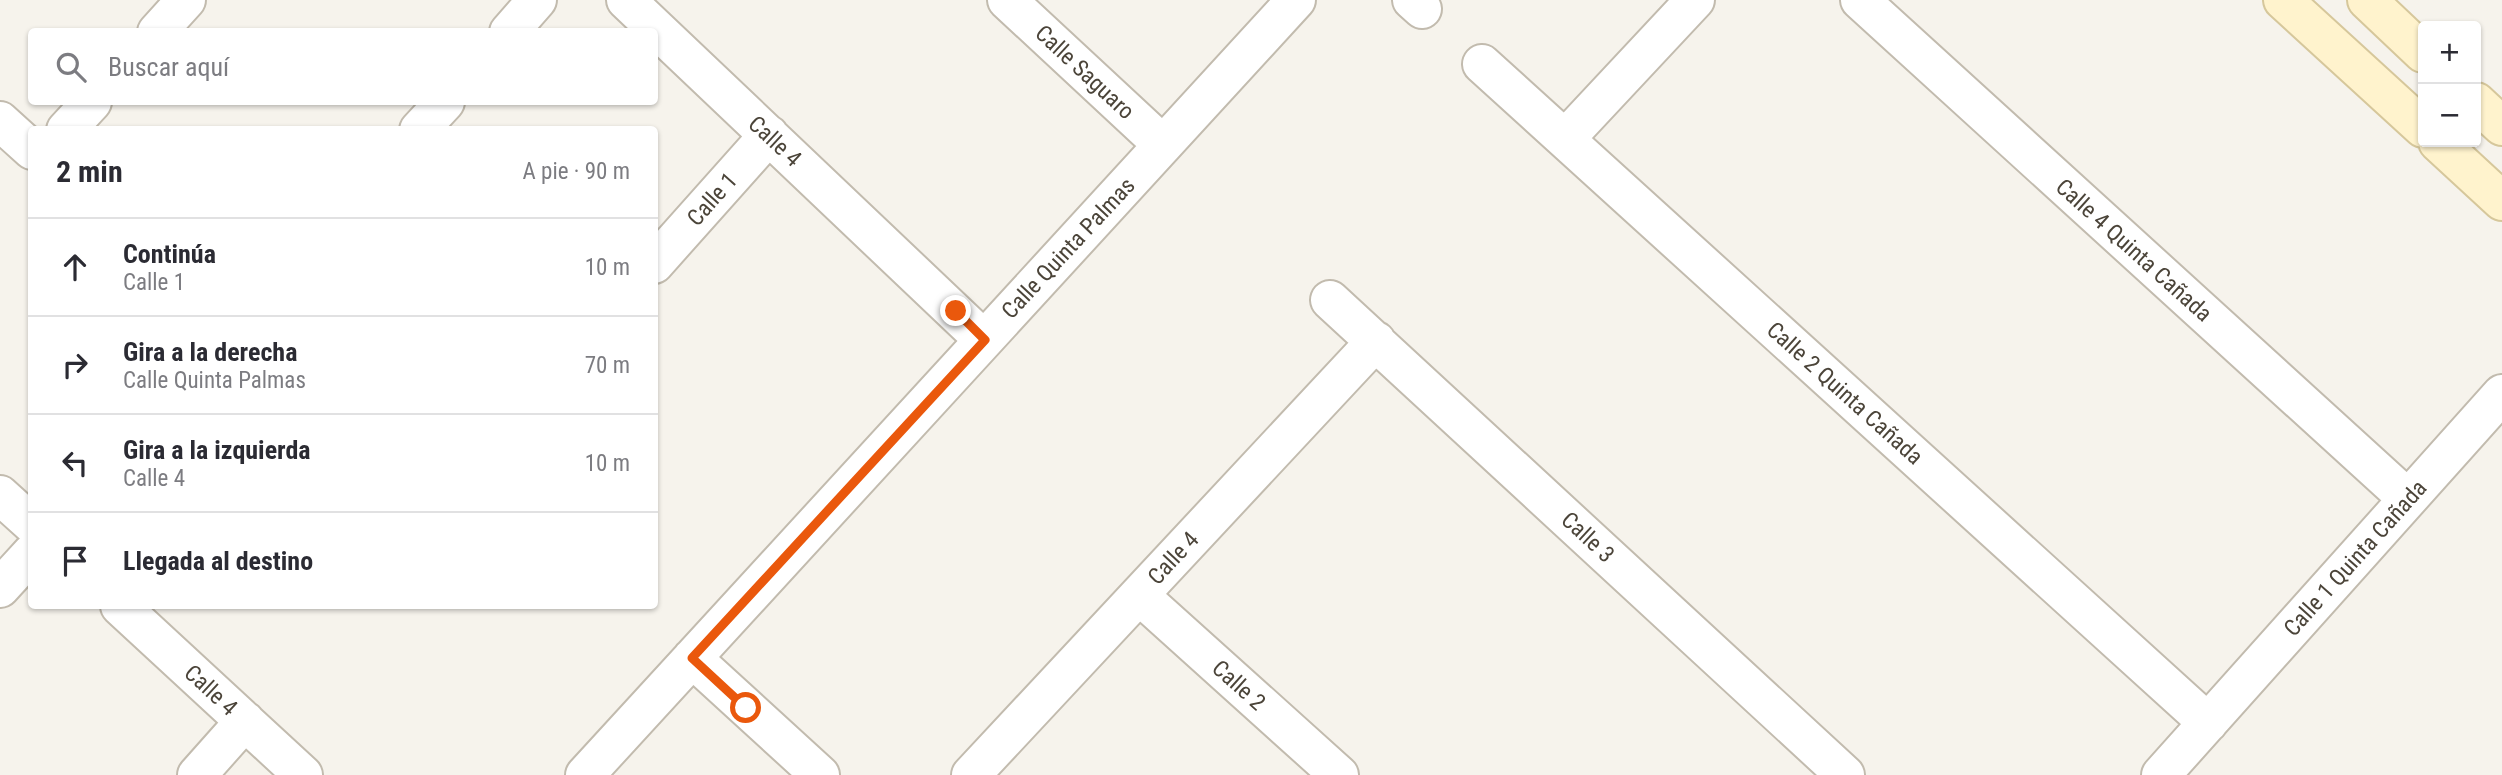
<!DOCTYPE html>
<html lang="es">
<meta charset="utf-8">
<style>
body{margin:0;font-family:"Roboto Condensed",sans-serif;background:#f7f7f7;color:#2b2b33}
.controls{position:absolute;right:21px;top:21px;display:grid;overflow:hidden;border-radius:7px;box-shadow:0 2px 5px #0004}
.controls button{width:63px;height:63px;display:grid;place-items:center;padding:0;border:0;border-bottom:2px solid #e1e1e2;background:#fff;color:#2b2b33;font:35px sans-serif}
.stop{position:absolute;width:21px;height:21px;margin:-16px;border:5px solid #ea580c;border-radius:50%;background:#fff}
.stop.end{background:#ea580c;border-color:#fff;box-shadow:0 2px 7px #0008}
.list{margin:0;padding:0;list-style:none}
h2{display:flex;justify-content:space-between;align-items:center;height:91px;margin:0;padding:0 28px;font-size:30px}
h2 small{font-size:23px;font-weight:400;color:#7c7c81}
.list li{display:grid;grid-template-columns:46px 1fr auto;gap:21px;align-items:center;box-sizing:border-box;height:98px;padding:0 28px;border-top:2px solid #e1e1e2}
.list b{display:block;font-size:26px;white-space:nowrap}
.list p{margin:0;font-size:23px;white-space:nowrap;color:#7c7c81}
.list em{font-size:23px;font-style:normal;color:#7c7c81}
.icon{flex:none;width:38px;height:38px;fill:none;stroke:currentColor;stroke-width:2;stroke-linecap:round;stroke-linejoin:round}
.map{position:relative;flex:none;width:2502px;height:775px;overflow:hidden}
.search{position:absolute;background:#fff;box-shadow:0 2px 5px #0004;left:28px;top:28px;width:630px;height:77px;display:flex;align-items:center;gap:18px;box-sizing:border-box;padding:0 24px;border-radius:7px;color:#7c7c81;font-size:26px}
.panel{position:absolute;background:#fff;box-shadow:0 2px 5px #0004;left:28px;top:126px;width:630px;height:483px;border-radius:7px}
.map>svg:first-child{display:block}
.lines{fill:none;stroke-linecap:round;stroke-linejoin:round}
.street-casing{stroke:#c2bbae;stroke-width:42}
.secondary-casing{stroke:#d6c79b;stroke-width:42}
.street{stroke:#fff;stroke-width:38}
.secondary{stroke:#fff3cd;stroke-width:38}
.route{stroke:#ea580c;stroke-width:9}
.labels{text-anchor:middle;stroke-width:5;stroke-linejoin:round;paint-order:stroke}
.street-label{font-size:23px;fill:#4b4439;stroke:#fff}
</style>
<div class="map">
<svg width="2502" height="775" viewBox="0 0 2502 775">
<rect width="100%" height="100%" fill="#f6f3ec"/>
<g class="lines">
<g class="street-casing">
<path id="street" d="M626,0L984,340
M1007,0L1163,145
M1412,0L1422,9
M1860,0L2408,499
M157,32L186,0
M509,32L537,0
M1482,64L2208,723
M0,121L32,150
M66,130L92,102
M419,130L445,102
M1565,139L1695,0
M654,264L769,135
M1330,300L1845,775
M0,495L32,524
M0,588L32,553
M1139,595L1339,775
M120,606L303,775
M692,658L820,775
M197,775L245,721
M585,775L1296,0
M971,775L1376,341
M2161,775L2502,394"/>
</g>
<g class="secondary-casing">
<path id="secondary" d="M2283,0L2423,128
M2367,0L2423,53
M2476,102L2502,126
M2438,142L2502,201"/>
</g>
<use href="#street" class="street"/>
<use href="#secondary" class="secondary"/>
</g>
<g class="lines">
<path class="route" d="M746,708L692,658L985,340L956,311"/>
</g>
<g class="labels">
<g class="street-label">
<text transform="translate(1085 72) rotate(43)" y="8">Calle Saguaro</text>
<text transform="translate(775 141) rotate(43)" y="8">Calle 4</text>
<text transform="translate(712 199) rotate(-48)" y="8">Calle 1</text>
<text transform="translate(1068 248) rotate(-47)" y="8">Calle Quinta Palmas</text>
<text transform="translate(2134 250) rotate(42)" y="8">Calle 4 Quinta Cañada</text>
<text transform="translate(1845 393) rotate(42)" y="8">Calle 2 Quinta Cañada</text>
<text transform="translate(1588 537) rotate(43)" y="8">Calle 3</text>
<text transform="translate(1173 558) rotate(-47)" y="8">Calle 4</text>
<text transform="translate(2355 558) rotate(-48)" y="8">Calle 1 Quinta Cañada</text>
<text transform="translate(1239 685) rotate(42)" y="8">Calle 2</text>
<text transform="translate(211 690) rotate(43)" y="8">Calle 4</text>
</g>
</g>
</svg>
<div class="controls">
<button>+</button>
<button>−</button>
</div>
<div class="stop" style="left:746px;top:708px"></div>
<div class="stop end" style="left:956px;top:311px"></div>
<div class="search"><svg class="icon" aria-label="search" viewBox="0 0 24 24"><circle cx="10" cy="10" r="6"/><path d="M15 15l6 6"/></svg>Buscar aquí</div>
<section class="panel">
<h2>2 min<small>A pie · 90 m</small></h2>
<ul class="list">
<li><svg class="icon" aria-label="ahead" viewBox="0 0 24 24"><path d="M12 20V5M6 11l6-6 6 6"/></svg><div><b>Continúa</b><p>Calle 1</p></div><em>10 m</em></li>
<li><svg class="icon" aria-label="right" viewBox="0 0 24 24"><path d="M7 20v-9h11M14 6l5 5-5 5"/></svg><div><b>Gira a la derecha</b><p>Calle Quinta Palmas</p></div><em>70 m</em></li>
<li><svg class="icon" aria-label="left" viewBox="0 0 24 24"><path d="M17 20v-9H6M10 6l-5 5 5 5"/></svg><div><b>Gira a la izquierda</b><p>Calle 4</p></div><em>10 m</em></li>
<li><svg class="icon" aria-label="arrive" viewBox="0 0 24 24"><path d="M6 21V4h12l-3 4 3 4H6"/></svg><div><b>Llegada al destino</b></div></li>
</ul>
</section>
</div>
